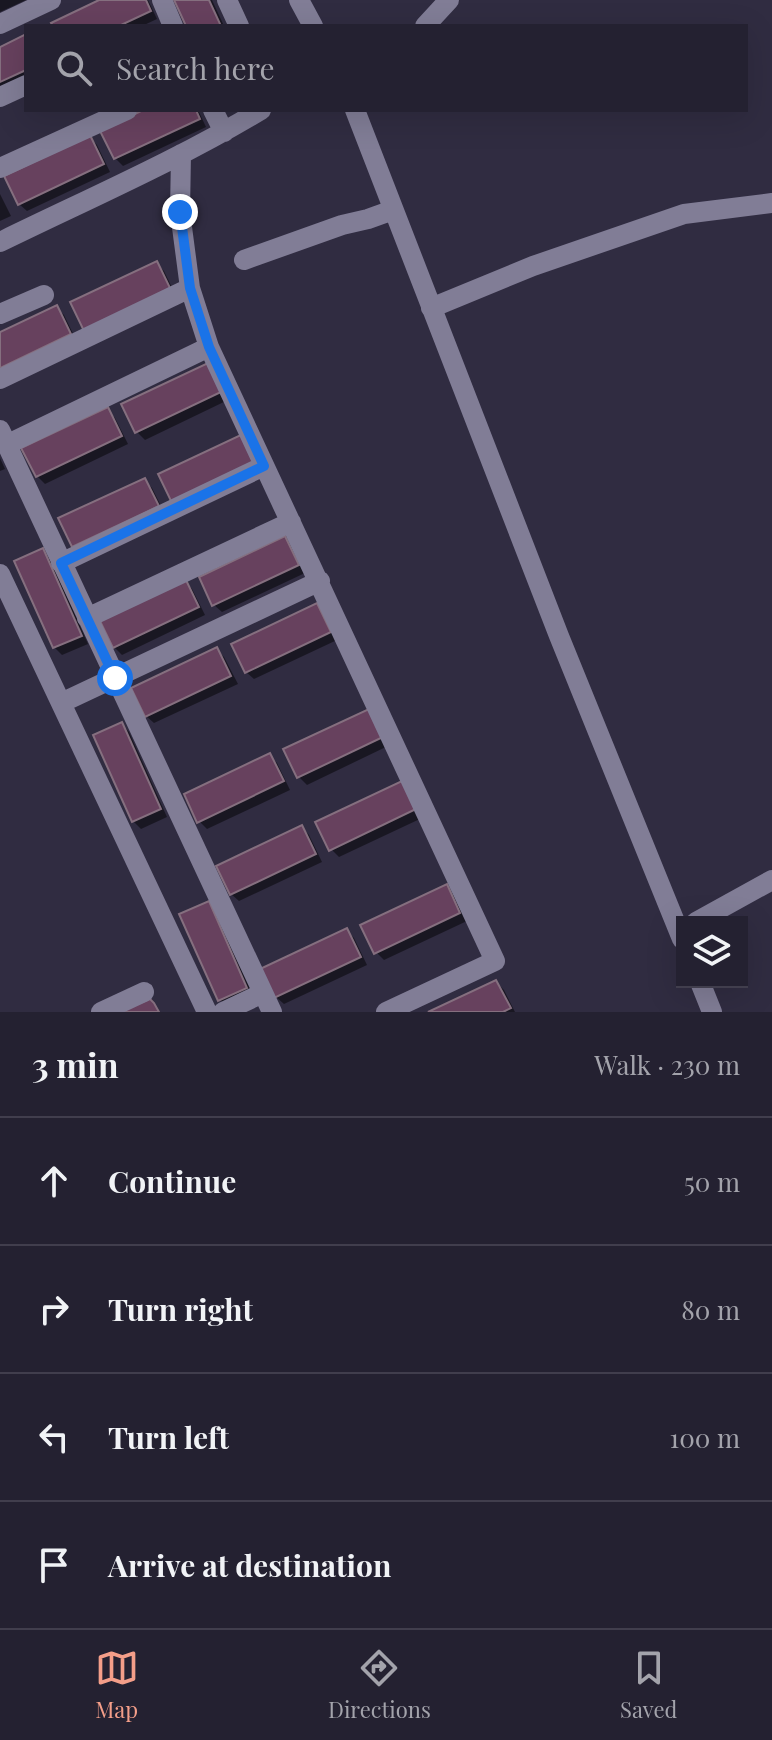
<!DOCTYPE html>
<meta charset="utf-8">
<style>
body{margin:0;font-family:"Playfair Display",serif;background:#302e3d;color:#f1f3f6}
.controls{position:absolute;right:24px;bottom:24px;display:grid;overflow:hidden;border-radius:0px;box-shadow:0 8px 32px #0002}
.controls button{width:72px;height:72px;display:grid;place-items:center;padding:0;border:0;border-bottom:2px solid #413e4d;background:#242131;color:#f1f3f6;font:40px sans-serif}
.stop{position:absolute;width:24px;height:24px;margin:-18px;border:6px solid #1a73e8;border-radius:50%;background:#fff}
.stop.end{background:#1a73e8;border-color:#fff;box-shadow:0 2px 8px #0008}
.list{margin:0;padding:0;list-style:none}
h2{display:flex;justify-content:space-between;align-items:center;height:104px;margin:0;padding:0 32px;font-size:34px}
h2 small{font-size:26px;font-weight:400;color:#a3a3ab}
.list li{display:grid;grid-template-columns:52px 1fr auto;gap:24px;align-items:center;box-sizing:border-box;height:128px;padding:0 32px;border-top:2px solid #413e4d}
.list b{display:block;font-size:30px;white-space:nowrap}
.list em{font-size:26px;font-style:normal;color:#a3a3ab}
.icon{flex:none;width:44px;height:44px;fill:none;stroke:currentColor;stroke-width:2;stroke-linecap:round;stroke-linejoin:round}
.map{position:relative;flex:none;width:772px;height:1012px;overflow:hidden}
.search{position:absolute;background:#242131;box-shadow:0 8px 32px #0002;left:24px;right:24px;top:24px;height:88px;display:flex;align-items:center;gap:20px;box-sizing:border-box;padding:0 28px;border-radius:0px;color:#a3a3ab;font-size:30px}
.sheet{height:616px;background:#242131}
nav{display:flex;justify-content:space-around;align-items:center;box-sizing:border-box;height:112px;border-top:2px solid #413e4d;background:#242131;font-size:22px;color:#a3a3ab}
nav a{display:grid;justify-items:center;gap:4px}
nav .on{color:#f49e89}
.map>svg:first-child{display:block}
.shadow{fill:#0007}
.building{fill:#67415e;stroke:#856f7f;stroke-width:2}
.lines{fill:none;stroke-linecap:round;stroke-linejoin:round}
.minor{stroke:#817d96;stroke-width:20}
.route{stroke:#1a73e8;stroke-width:10}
</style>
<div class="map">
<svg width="772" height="1012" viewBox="0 0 772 1012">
<rect width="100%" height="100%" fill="#302c41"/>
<path class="shadow" d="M0,0H26L0,12Z
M103,0H148L157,19L142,26H55Z
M176,0H212L224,26H188Z
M26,37V81L0,93V49Z
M148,110H198L206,127L123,166L115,158Z
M90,137L97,145L110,172L27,211L19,204Z
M0,194L11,216L0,221Z
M156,263L164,271L177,298L86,329Z
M56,307L64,315L77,342L0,334Z
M207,366L228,400L145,440L137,432Z
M107,410L115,418L128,444L45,484L37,476Z
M0,458L5,469L0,471Z
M144,480L152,488L165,514L82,554Z
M284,538L292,546L305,573L222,612L214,605Z
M42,551L50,558L88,644L62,655L54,647Z
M185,581L192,589L205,615L122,655L114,647Z
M317,605L324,613L337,640L254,679L246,672Z
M217,650L224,657L238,684L154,723L146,716Z
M369,711L390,745L307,785L299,777L286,750Z
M122,724L129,732L167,817L141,829L133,821Z
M269,755L277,763L290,790L207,829L199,821Z
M401,783L422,818L339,857L331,849Z
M302,827L309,835L322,862L239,901L231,894Z
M446,886L454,894L467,921L384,960L376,952Z
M208,903L216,911L254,996L228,1007L220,1000Z
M346,930L354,938L367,965L284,1004L276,997Z
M496,982L504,990L515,1012H433Z"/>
<path class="building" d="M99,0H146L151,11L119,26H53L51,23Z
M174,0H209L221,26H186Z
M26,34V70L0,82V47Z
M143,110H196L200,119L114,159L100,131Z
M90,135L104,164L18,205L4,176Z
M157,261L171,290L84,331L70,302Z
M57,305L71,334L0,368V332Z
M208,363L221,392L135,433L121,404Z
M108,407L122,436L36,477L21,448Z
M245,433L259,462L172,503L158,474Z
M145,478L159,506L72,547L58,518Z
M285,536L299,565L212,606L199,577Z
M43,548L82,636L53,648L14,561Z
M185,578L199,607L113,648L99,619Z
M317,603L331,632L245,673L231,644Z
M217,647L231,676L145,717L131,688Z
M369,709L383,737L297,778L283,749Z
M122,722L161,809L132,822L93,735Z
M270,753L284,781L197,823L184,794Z
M402,781L416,809L329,851L315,822Z
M302,825L316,854L230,895L216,866Z
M447,884L460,913L374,954L360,925Z
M209,901L247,988L218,1001L179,914Z
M347,928L361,957L274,998L260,969Z
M496,980L511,1008L503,1012H428Z
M150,999L154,1003L159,1012H118Z"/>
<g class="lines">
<path class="minor" d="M162,0L173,26
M227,0L239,26
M299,0L313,26
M0,24L51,0
M425,26L449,0
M0,97L26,85
M213,110L224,132
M355,110L559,636L682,939
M181,154L180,212L190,288L209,347L495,961L386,1012
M0,168L127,110
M0,242C88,199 178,160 261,110
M244,260L342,225L368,219L393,210
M431,308L533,266L684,214L772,203
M0,314L44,295
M0,379L190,288
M0,430L272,1012
M6,445L209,347
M61,563L264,466
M0,574L207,1012
M87,618L291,522
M61,703L320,581
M696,922L772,880
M700,982L712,1012
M101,1012L144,992
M223,1012L263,993"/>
</g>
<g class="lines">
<path class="route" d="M115,678L61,563L264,466L209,347L190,288L180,212"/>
</g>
</svg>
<div class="controls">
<button><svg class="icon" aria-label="layers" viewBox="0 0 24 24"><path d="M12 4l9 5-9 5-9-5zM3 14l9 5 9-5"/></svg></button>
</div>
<div class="stop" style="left:115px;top:678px"></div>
<div class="stop end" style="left:180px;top:212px"></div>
<div class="search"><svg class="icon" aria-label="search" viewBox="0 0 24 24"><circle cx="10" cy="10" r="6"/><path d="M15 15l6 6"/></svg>Search here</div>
</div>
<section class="sheet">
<h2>3 min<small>Walk · 230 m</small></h2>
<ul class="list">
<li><svg class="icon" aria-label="ahead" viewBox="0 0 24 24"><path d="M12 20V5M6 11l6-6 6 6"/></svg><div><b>Continue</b></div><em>50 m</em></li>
<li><svg class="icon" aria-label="right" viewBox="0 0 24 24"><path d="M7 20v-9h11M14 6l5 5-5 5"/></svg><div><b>Turn right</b></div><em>80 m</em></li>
<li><svg class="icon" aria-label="left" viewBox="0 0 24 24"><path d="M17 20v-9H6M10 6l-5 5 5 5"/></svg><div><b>Turn left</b></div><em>100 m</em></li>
<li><svg class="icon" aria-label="arrive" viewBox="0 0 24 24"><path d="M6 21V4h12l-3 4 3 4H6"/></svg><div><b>Arrive at destination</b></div></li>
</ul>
</section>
<nav>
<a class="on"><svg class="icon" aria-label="map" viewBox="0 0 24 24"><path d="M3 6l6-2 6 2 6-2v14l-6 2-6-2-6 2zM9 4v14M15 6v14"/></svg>Map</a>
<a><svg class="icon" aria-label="directions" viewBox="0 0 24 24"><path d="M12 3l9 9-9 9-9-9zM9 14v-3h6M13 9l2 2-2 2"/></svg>Directions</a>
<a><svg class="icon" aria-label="saved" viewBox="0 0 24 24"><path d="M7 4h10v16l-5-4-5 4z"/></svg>Saved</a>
</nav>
